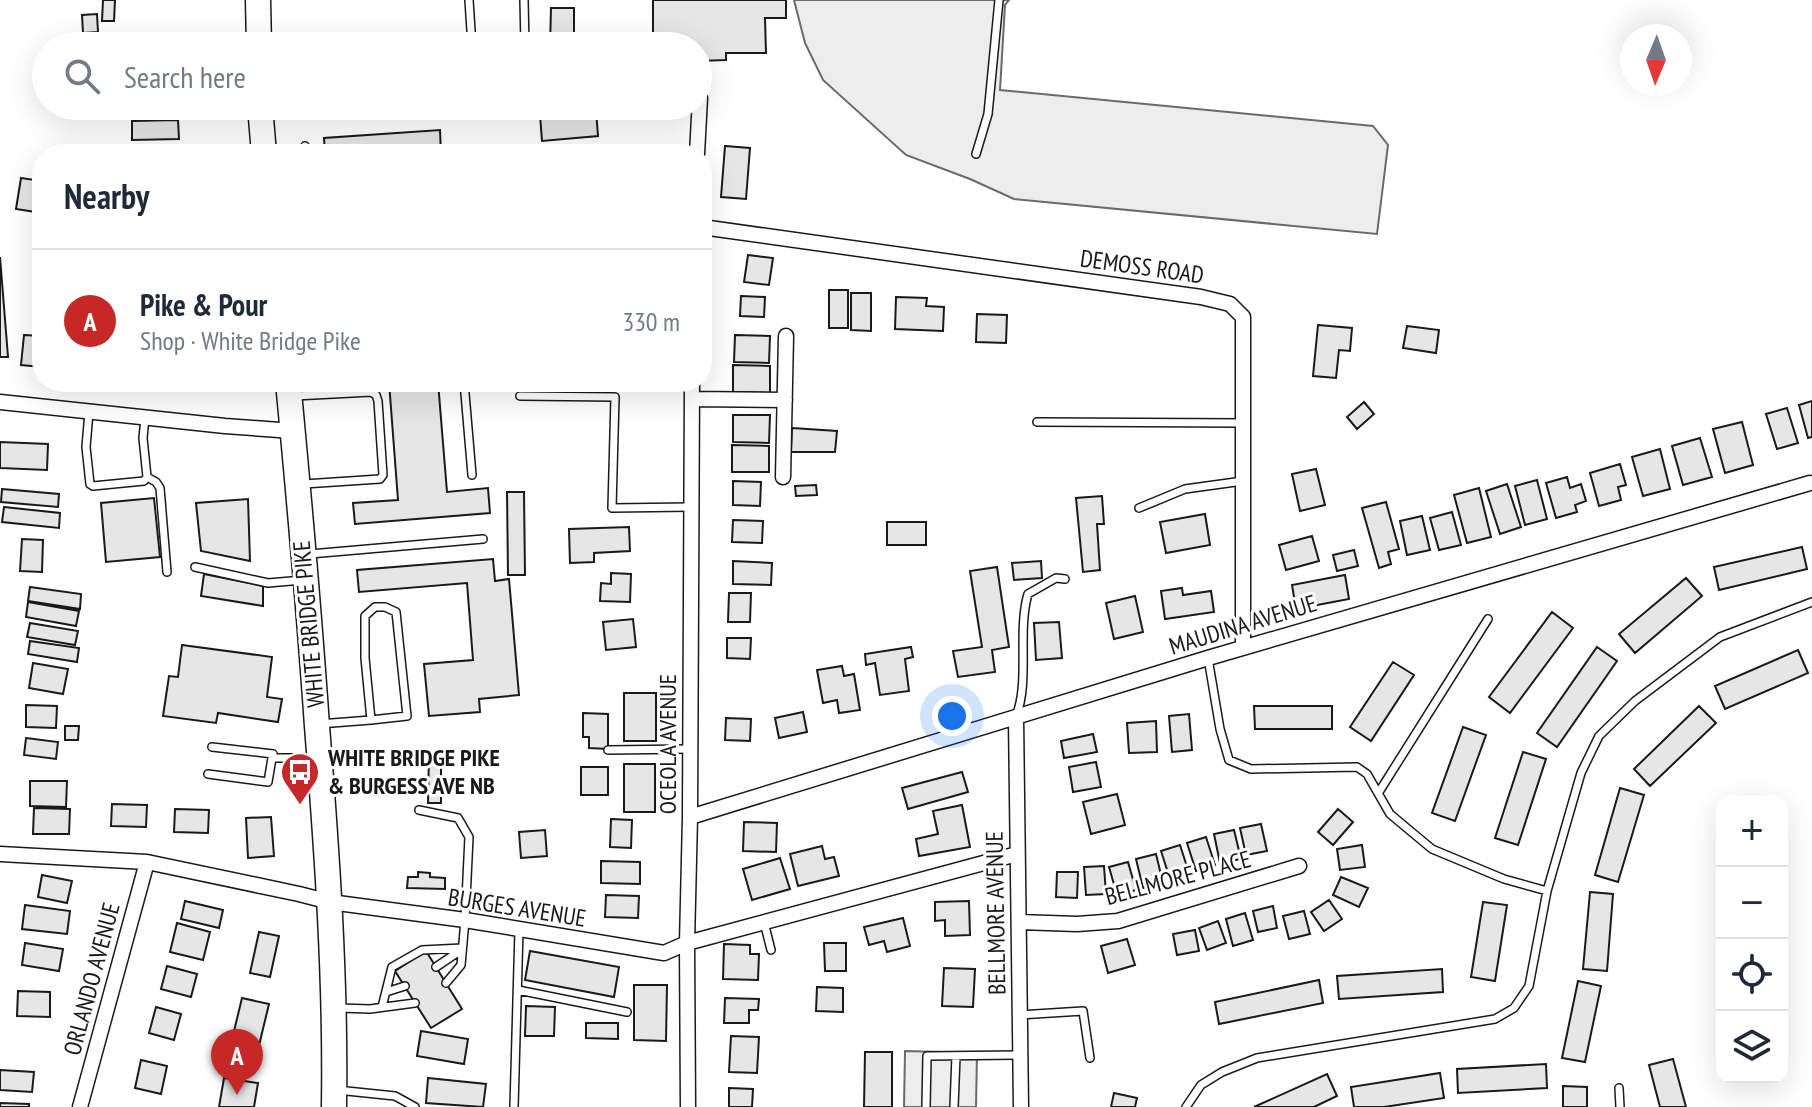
<!DOCTYPE html>
<meta charset="utf-8">
<style>
body{margin:0;font-family:"PT Sans Narrow",sans-serif;background:#f6f6f7;color:#1f2937}
.controls{position:absolute;right:24px;bottom:24px;display:grid;overflow:hidden;border-radius:16px;box-shadow:0 8px 32px #0002}
.controls button{width:72px;height:72px;display:grid;place-items:center;padding:0;border:0;border-bottom:2px solid #e0e1e3;background:#fff;color:#1f2937;font:40px sans-serif}
.compass{position:absolute;left:1620px;top:24px;width:72px;height:72px;border-radius:50%;background:#fff;box-shadow:0 8px 32px #0002;rotate:182deg}
.you{position:absolute;left:952px;top:716px;width:28px;height:28px;margin:-20px;border:6px solid #fff;border-radius:50%;background:#1a73e8;box-shadow:0 0 0 12px #1a73e833}
.badge{display:grid;place-items:center;width:52px;height:52px;border-radius:50%;background:#c62828;color:#fff;font-size:26px;font-weight:700}
.pin{position:absolute;translate:-50% -66px;filter:drop-shadow(0 2px 4px #0008)}
.pin::after{content:'';position:absolute;top:42px;width:28px;height:24px;background:inherit;clip-path:polygon(0 0,100% 0,50% 100%)}
.list{margin:0;padding:0;list-style:none}
h2{display:flex;justify-content:space-between;align-items:center;height:104px;margin:0;padding:0 32px;font-size:34px}
h2 small{font-size:26px;font-weight:400;color:#747a83}
.list li{display:grid;grid-template-columns:52px 1fr auto;gap:24px;align-items:center;box-sizing:border-box;height:144px;padding:0 32px;border-top:2px solid #e0e1e3}
.list b{display:block;font-size:30px;white-space:nowrap}
.list p{margin:0;font-size:26px;white-space:nowrap;color:#747a83}
.list em{font-size:26px;font-style:normal;color:#747a83}
.icon{flex:none;width:44px;height:44px;fill:none;stroke:currentColor;stroke-width:2;stroke-linecap:round;stroke-linejoin:round}
.map{position:relative;flex:none;width:1812px;height:1107px;overflow:hidden}
.search{position:absolute;background:#fff;box-shadow:0 8px 32px #0002;left:32px;top:32px;width:680px;height:88px;display:flex;align-items:center;gap:20px;box-sizing:border-box;padding:0 28px;border-radius:44px;color:#747a83;font-size:30px}
.panel{position:absolute;background:#fff;box-shadow:0 8px 32px #0002;left:32px;top:144px;width:680px;height:248px;border-radius:32px}
.map>svg:first-child{display:block}
.parking{fill:#ededed;stroke:#6a6a6a;stroke-width:2}
.building{fill:#e6e6e6;stroke:#1a1a1a;stroke-width:2}
.lines{fill:none;stroke-linecap:round;stroke-linejoin:round}
.service-casing{stroke:#1a1a1a;stroke-width:10}
.minor-casing{stroke:#1a1a1a;stroke-width:17}
.primary-casing{stroke:#1a1a1a;stroke-width:27}
.service{stroke:#fff;stroke-width:7}
.minor{stroke:#fff;stroke-width:14}
.primary{stroke:#fff;stroke-width:24}
.labels{text-anchor:middle;stroke-width:6;stroke-linejoin:round;paint-order:stroke}
.street-label{font-size:24px;fill:#1a1a1a;stroke:#fff}
.poi-label{font-size:24px;font-weight:bold;fill:#1a1a1a;stroke:#fff;text-anchor:start}
</style>
<div class="map">
<svg width="1812" height="1107" viewBox="0 0 1812 1107">
<rect width="100%" height="100%" fill="#fff"/>
<path class="parking" d="M794,0H1009L1005,5L1000,90L1373,126L1388,145L1377,234L1014,199L970,179L906,155L823,80L805,43Z
M905,1051L977,1053L976,1107H904Z"/>
<path class="building" d="M103,0H115L114,21H102Z
M653,0H786V18H765L766,53H726V60L698,61V46H653Z
M551,8H574V46H550Z
M97,14L98,32L83,33L82,15Z
M124,106H169V117L125,119Z
M596,110L598,136L542,141L540,115Z
M178,120L179,139L132,140V121Z
M440,130L441,154H325L324,138Z
M725,146L750,148L746,199L721,197Z
M21,178L42,181V213L16,209Z
M748,255L773,258L769,285L744,282Z
M0,257L8,357H0Z
M829,290H848V328H829Z
M851,293H871V331L851,330Z
M741,296L765,297L764,317L740,316Z
M896,297L927,298L926,306L944,307L943,331L895,329Z
M977,314L1007,315L1006,343L976,342Z
M1318,325L1352,328L1350,351L1339,350L1336,378L1313,376Z
M1407,326L1439,330L1436,353L1403,348Z
M24,335L42,336V367L21,365Z
M735,335L770,336L769,363L734,362Z
M733,365L770,366V393L733,392Z
M389,382H438L447,492L488,488L490,513L355,524L353,503L398,500Z
M1812,401V437L1808,438L1799,405Z
M1364,402L1374,414L1357,429L1347,417Z
M1787,408L1798,443L1777,449L1766,414Z
M733,415H770L769,443L733,442Z
M1742,422L1753,465L1725,473L1713,429Z
M792,428L837,431L835,452H791Z
M1700,438L1712,477L1683,485L1672,446Z
M0,442L48,444L47,470L0,468Z
M732,445L769,446V472H732Z
M1660,449L1670,489L1643,496L1632,457Z
M1620,464L1626,485L1618,487L1621,500L1599,506L1590,473Z
M1316,469L1325,505L1300,511L1292,474Z
M1567,477L1570,488L1581,484L1586,501L1575,505L1577,512L1556,518L1546,483Z
M1537,480L1547,519L1525,525L1515,486Z
M733,481L761,482L760,506L733,505Z
M1507,484L1521,527L1500,534L1486,491Z
M816,485L817,495L796,496L795,486Z
M1479,488L1491,537L1467,543L1454,495Z
M2,489L59,494L58,507L1,502Z
M507,492H524L525,575H508Z
M1102,496L1104,524H1097L1100,570L1083,572L1076,498Z
M154,498L160,557L106,562L101,503Z
M248,499L250,561L201,551L196,503Z
M1386,502L1399,549L1388,552L1391,564L1379,568L1362,508Z
M4,507L60,513L59,528L2,522Z
M1452,512L1461,545L1439,550L1430,518Z
M1205,514L1210,545L1166,553L1160,522Z
M1422,516L1430,550L1407,555L1400,521Z
M733,520L763,521L762,543L732,542Z
M887,522H926V545H887Z
M629,527L630,551L594,553V562L570,563L569,529Z
M1312,536L1319,561L1286,570L1279,545Z
M22,539L43,540L42,572L20,571Z
M1802,547L1807,569L1719,590L1714,567Z
M1354,550L1358,566L1337,571L1333,555Z
M493,559L495,581L509,579L519,695L479,699L480,712L429,716L424,664L473,660L467,583L359,592L357,570Z
M733,561L772,563L771,585L733,584Z
M1041,561L1042,578L1014,580L1012,563Z
M997,567L1009,647L992,650L995,672L958,677L953,651L982,647L970,571Z
M611,573L631,574L630,602L600,601L601,583L611,584Z
M204,574L263,586V606L201,596Z
M1345,575L1349,599L1296,609L1292,585Z
M1686,578L1702,596L1635,653L1619,634Z
M30,587L81,594L80,609L28,601Z
M1182,588L1183,595L1211,591L1214,612L1165,619L1161,591Z
M729,593H751L750,622H728Z
M1135,596L1143,632L1114,639L1106,603Z
M28,602L79,611L76,626L26,617Z
M1552,612L1573,628L1510,713L1489,697Z
M633,619L636,647L606,650L603,622Z
M1059,622L1062,658L1036,660L1034,623Z
M30,623L78,631L75,645L27,637Z
M727,638H751L750,659L727,658Z
M30,641L79,648L77,662L28,654Z
M182,645L272,657L267,697L282,699L278,722L218,713L216,723L163,716L169,676L178,677Z
M911,647L913,657L905,659L909,691L880,695L875,663L866,665L865,654Z
M1597,647L1617,661L1557,747L1537,733Z
M1798,650L1808,673L1725,709L1715,686Z
M1393,662L1414,675L1371,741L1350,727Z
M33,663L68,669L63,694L29,688Z
M842,666L844,676L854,674L860,710L839,713L837,700L823,703L817,670Z
M624,693H656V741H624Z
M26,705L57,706L56,728L26,727Z
M1254,706H1332V729H1255Z
M1699,706L1716,723L1650,786L1634,769Z
M803,712L807,732L779,738L775,718Z
M583,713L608,714V749L589,748V737H583Z
M1189,714L1192,750L1172,752L1169,716Z
M726,718L751,719L750,741L725,740Z
M1156,721L1157,752L1129,753L1127,723Z
M65,726H79L78,740H65Z
M1463,727L1486,735L1455,821L1432,813Z
M1093,734L1097,752L1064,758L1061,741Z
M26,738L58,742L56,759L24,755Z
M429,752H441V803H428Z
M1523,752L1546,759L1518,845L1495,838Z
M1096,762L1101,787L1073,792L1069,767Z
M624,764H655V812H624Z
M581,767H608V795H581Z
M962,772L968,792L908,809L902,788Z
M30,781H67L66,807L30,806Z
M1620,788L1644,795L1618,882L1595,875Z
M1117,794L1125,825L1091,834L1083,802Z
M112,804L147,805L146,827L111,826Z
M962,805L970,847L919,856L916,839L938,834L933,811Z
M34,808L70,809L69,834H33Z
M175,809L209,810L208,833L174,832Z
M1338,809L1353,822L1333,845L1318,832Z
M271,817L274,856L248,858L246,818Z
M611,819L632,820L631,848L610,847Z
M744,822L777,823L776,852L743,851Z
M1261,824L1267,851L1246,855L1240,828Z
M545,830L547,856L521,858L519,832Z
M1234,830L1241,859L1220,863L1214,834Z
M1206,837L1215,865L1196,871L1187,843Z
M1180,845L1189,873L1170,879L1161,851Z
M1362,845L1365,867L1340,870L1337,849Z
M822,846L825,859L834,857L839,876L798,886L790,854Z
M1156,854L1163,883L1143,888L1136,859Z
M780,858L790,889L752,900L743,869Z
M601,861L640,862V884L601,883Z
M1128,862L1136,890L1117,895L1109,867Z
M1104,866L1106,894L1086,895L1084,867Z
M418,872L430,873V877L445,878V889L407,888L408,877H418Z
M1057,872H1078L1077,898L1056,897Z
M42,875L72,881L67,903L38,897Z
M1341,877L1368,888L1359,907L1333,895Z
M1590,892L1613,894L1607,971L1583,969Z
M606,895L639,896L638,918L605,917Z
M1329,900L1342,919L1324,931L1311,912Z
M185,901L223,910L219,928L181,919Z
M969,901L970,935L945,936V920L935,921V902Z
M1483,902L1507,905L1495,981L1471,977Z
M25,905L70,911L67,934L22,929Z
M1273,906L1277,928L1258,932L1253,911Z
M1304,911L1310,934L1289,939L1283,916Z
M1245,913L1253,940L1233,946L1226,919Z
M903,918L910,946L887,952L884,941L869,945L864,927Z
M1218,921L1226,943L1207,950L1199,928Z
M177,923L210,932L203,960L170,952Z
M1195,930L1199,951L1177,955L1173,934Z
M259,932L279,936L270,977L250,973Z
M1127,939L1135,965L1108,973L1101,946Z
M25,943L63,949L59,971L22,965Z
M824,943H846V971H825Z
M724,944L750,945V954H759L758,980L723,979Z
M426,951L462,1009L431,1028L395,971Z
M530,951L619,967L614,997L525,980Z
M167,966L197,974L191,997L161,989Z
M944,968L975,969L973,1007L942,1006Z
M1442,969L1443,992L1339,999L1337,976Z
M1319,980L1323,1003L1219,1024L1215,1002Z
M1578,981L1601,986L1585,1062L1562,1058Z
M634,985H667L666,1041L634,1040Z
M817,987L843,988V1012L816,1011Z
M18,991L50,992V1017L17,1016Z
M242,998L269,1004L255,1062L228,1056Z
M725,998L759,999L758,1010H749V1023H724Z
M526,1006L555,1007L554,1036H525Z
M156,1007L181,1014L174,1040L149,1033Z
M586,1023H618V1039L586,1038Z
M421,1031L468,1039L464,1064L417,1056Z
M731,1036L759,1037L757,1073L729,1072Z
M865,1052H892V1107H864Z
M1673,1059L1686,1107H1660L1649,1065Z
M141,1060L167,1066L161,1094L135,1088Z
M1546,1064L1547,1088L1458,1093L1457,1069Z
M0,1070L34,1072L32,1092L0,1090Z
M1440,1073L1444,1098L1384,1107H1354L1351,1087Z
M1327,1074L1337,1096L1314,1107H1254Z
M224,1078L258,1083L254,1107H219Z
M428,1078L486,1084L483,1107L426,1103Z
M1563,1086L1587,1087V1107H1563Z
M729,1088L753,1089L752,1107H729Z
M1114,1093L1137,1098L1135,1107H1111Z
M0,1103L29,1104V1107H0Z"/>
<g class="lines">
<g class="service-casing">
<path id="service" d="M469,0L472,46
M524,0L525,46
M305,146L306,154
M976,154L988,114L999,0
M464,382L472,475
M371,392L379,382
M295,396L371,392L376,395L378,401L383,475L380,479L304,484
M520,396L615,397L612,508L691,507
M89,412L86,447L90,484L93,486L144,481L147,477L143,438L145,418
M1037,422L1243,423
M147,477L156,482L160,488L167,572
M1139,508L1185,489L1243,481
M310,554L483,539
M195,567L268,583L303,580
M375,607H385L396,612L407,716L371,720L365,658V616Z
M1208,658L1220,729L1229,760L1251,769L1357,767L1367,774L1390,814L1432,849L1504,879L1547,891
M1016,716C1030,682 1017,631 1028,594L1056,578L1065,579
M319,724L371,720
M212,747L273,754L272,758
M608,750L691,749
M208,774L268,782L272,758H314
M1379,792L1488,619
M419,810L458,818L469,837L465,920L461,965L446,983
M764,922L771,950
M436,967L461,950
M518,990L627,1012
M386,992L405,986
M382,1007L392,967L422,950L462,948
M339,1008L370,1009L415,1003
M1019,1015L1083,1011L1090,1058
M1619,1088L1620,1107
M337,1090L395,1096L415,1107
M514,1107L519,930
M926,1107L927,1056L1020,1055
M954,1107L956,1056
M1186,1107L1201,1085L1222,1072L1257,1058L1495,1019L1514,1008L1529,986L1547,891L1581,773L1599,736L1635,701L1720,637L1812,602"/>
</g>
<g class="minor-casing">
<path id="minor" d="M697,154L700,98
M702,227L1201,297L1230,304L1243,317V648
M692,399L785,400
M0,402L225,426L293,431
M783,477L786,336
M1016,718L1021,1107
M690,817L1208,658L1810,483
M0,854L147,862L299,894L330,902L465,920L664,953L687,943L1017,854
M1019,922L1077,924L1118,921L1299,866
M80,1107L147,862
M688,1107L687,943L690,817L692,382"/>
</g>
<g class="primary-casing">
<path id="primary" d="M258,0L259,46
M260,106L264,154
M288,382C299,497 309,611 317,726C327,853 336,980 334,1107"/>
</g>
<use href="#service" class="service"/>
<use href="#minor" class="minor"/>
<use href="#primary" class="primary"/>
</g>
<defs>
<g id="bus-pin" transform="scale(2)"><path d="M0 17L-7.5 6A9.5 9.5 0 1 1 7.5 6Z" fill="#c62828" stroke="#fff"/><path d="M-5-6H5V4H4V6H2V4H-2V6H-4V4H-5ZM-3.5-4V0h7V-4ZM-3.5 1.2v1.5H-2V1.2ZM2 1.2v1.5H3.5V1.2Z" fill="#fff"/></g>
</defs>
<g fill-rule="evenodd">
<use href="#bus-pin" x="300" y="772"/>
</g>
<g class="labels">
<g class="street-label">
<text transform="translate(1142 267) rotate(8)" y="8">DEMOSS ROAD</text>
<text transform="translate(309 624) rotate(-95)" y="8">WHITE BRIDGE PIKE</text>
<text transform="translate(1243 625) rotate(-17)" y="8">MAUDINA AVENUE</text>
<text transform="translate(668 744) rotate(-90)" y="8">OCEOLA AVENUE</text>
<text transform="translate(1178 878) rotate(-15)" y="8">BELLMORE PLACE</text>
<text transform="translate(517 908) rotate(9)" y="8">BURGES AVENUE</text>
<text transform="translate(996 913) rotate(-91)" y="8">BELLMORE AVENUE</text>
<text transform="translate(92 979) rotate(-75)" y="8">ORLANDO AVENUE</text>
</g>
<g class="poi-label">
<text x="328" y="766">WHITE BRIDGE PIKE<tspan x="328" dy="28">&amp; BURGESS AVE NB</tspan></text>
</g>
</g>
</svg>
<div class="controls">
<button>+</button>
<button>−</button>
<button><svg class="icon" aria-label="locate" viewBox="0 0 24 24"><circle cx="12" cy="12" r="6"/><path d="M12 2v4M12 18v4M2 12h4M18 12h4"/></svg></button>
<button><svg class="icon" aria-label="layers" viewBox="0 0 24 24"><path d="M12 4l9 5-9 5-9-5zM3 14l9 5 9-5"/></svg></button>
</div>
<svg class="compass" viewBox="-18 -18 36 36"><path d="M0-13l5 13h-10z" fill="#e53935"/><path d="M0 13l5-13h-10z" fill="#747a83"/></svg>
<div class="you"></div>
<div class="pin badge" style="left:237px;top:1095px">A</div>
<div class="search"><svg class="icon" aria-label="search" viewBox="0 0 24 24"><circle cx="10" cy="10" r="6"/><path d="M15 15l6 6"/></svg>Search here</div>
<section class="panel">
<h2>Nearby<small></small></h2>
<ul class="list">
<li><span class="badge">A</span><div><b>Pike &amp; Pour</b><p>Shop · White Bridge Pike</p></div><em>330 m</em></li>
</ul>
</section>
</div>
